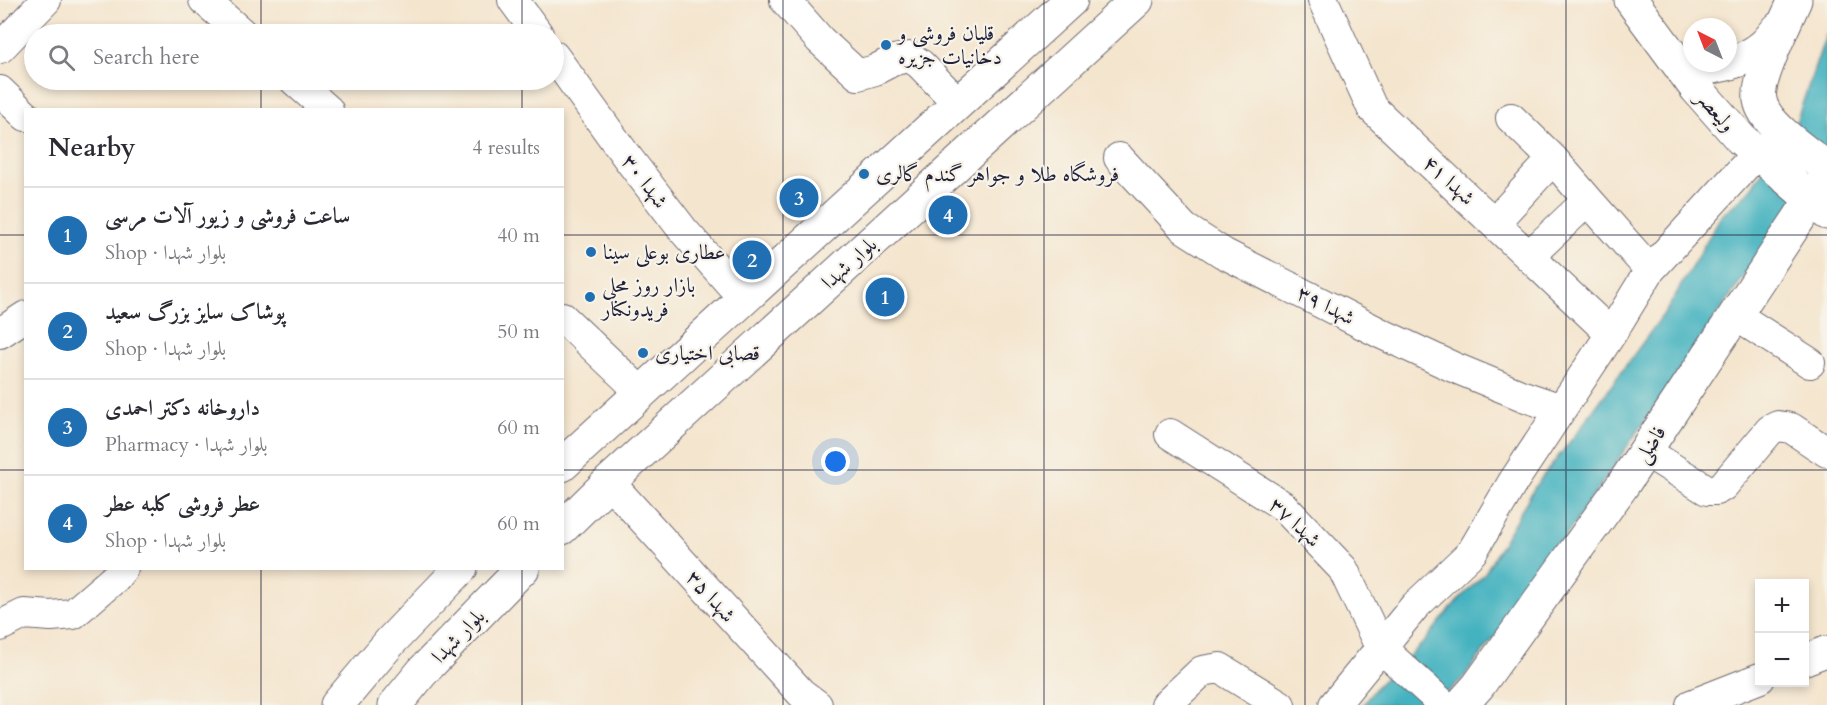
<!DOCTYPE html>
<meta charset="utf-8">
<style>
body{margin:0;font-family:Cardo,Amiri,serif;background:#f7f7f7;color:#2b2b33}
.controls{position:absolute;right:18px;bottom:18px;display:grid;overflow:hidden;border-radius:0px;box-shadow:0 3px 9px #0003}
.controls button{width:54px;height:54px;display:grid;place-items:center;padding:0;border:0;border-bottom:2px solid #e1e1e2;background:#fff;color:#2b2b33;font:30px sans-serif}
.compass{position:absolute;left:1683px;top:18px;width:54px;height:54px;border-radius:50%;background:#fff;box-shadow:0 3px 9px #0003;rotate:318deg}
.you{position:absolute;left:836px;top:462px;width:21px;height:21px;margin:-15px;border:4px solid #fff;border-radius:50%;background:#1a73e8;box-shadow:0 0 0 9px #1a73e833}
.badge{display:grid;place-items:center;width:39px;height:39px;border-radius:50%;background:#1f6fb2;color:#fff;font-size:20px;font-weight:700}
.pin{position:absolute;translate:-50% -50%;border:3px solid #fff;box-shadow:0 2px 6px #0006}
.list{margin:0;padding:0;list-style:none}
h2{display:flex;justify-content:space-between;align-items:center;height:78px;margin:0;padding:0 24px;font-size:26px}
h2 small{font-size:20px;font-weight:400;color:#7c7c81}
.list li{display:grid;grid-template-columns:39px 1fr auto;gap:18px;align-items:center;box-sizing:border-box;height:96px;padding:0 24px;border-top:2px solid #e1e1e2}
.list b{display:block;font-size:22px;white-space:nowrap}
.list p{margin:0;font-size:20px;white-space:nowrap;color:#7c7c81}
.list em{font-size:20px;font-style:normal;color:#7c7c81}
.icon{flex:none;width:33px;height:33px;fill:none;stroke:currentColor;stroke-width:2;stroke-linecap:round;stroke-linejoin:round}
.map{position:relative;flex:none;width:1827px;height:705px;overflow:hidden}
.search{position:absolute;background:#fff;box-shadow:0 3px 9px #0003;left:24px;top:24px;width:540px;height:66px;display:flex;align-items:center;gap:15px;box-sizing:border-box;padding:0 21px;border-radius:33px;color:#7c7c81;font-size:22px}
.panel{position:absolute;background:#fff;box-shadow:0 3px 9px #0003;left:24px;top:108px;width:540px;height:462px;border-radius:0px}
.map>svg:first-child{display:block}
.water{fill:#44b2c0;stroke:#336a7e;stroke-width:1.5}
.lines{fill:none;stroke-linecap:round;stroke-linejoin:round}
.minor-casing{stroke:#6c666e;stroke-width:32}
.secondary-casing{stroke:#6c666e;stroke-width:35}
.primary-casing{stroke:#6c666e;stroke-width:35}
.minor{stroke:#fff;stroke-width:30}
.secondary{stroke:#fff;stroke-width:33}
.primary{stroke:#fff;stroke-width:33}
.grid{fill:none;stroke:#22223b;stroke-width:1.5;stroke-opacity:0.55}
.poi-dot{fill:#1f6fb2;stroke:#f7f3e8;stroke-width:2}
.labels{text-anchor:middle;stroke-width:4.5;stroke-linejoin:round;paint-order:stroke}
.poi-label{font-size:21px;fill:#22223b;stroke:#f7f3e8;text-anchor:start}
.street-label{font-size:21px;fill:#22223b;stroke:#f7f3e8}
</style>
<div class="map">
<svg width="1827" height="705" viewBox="0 0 1827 705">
<rect width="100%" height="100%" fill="#f7f3e8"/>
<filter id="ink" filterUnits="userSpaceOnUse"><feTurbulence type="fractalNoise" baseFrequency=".0167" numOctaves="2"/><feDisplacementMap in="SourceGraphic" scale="12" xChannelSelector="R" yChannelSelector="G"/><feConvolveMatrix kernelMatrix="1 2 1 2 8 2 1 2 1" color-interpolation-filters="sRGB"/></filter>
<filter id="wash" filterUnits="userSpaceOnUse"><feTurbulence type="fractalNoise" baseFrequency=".008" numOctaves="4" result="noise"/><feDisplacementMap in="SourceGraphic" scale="24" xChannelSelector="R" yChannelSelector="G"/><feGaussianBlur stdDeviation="1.35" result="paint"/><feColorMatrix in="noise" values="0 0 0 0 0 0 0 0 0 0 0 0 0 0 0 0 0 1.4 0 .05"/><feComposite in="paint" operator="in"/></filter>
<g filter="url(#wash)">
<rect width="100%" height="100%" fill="#f4e5ce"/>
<path class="water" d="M1827,32V155L1511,616L1464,677L1434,705H1363L1378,685L1424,642L1451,608L1485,573L1536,485L1576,434L1668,308L1721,216L1748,192L1795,125Z"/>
</g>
<g filter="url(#ink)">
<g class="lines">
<g class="minor-casing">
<path id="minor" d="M204,0L243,34
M513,0L538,34
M785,0L820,40L858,75L875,70L894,60L910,57L920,64L958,103
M1323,0L1372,108L1611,334
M0,48L46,0
M554,56L627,157L683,230L744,299
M294,80L328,110
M0,91L26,116
M1119,158L1184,228L1223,253L1382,334L1453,367L1523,396L1561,409
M1553,159L1588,200L1650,270
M1494,223L1553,159L1511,118
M1529,256L1588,200
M1735,315L1810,363
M562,317L642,393
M0,333L26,316
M1170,434L1283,506L1343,569L1380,647L1444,705
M1645,451L1707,490H1716L1723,486L1770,430L1778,426L1791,428L1827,452
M609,482L801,693L817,705
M0,626L24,614L51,616L73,614L115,578L123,568
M1804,660L1827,651
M1166,705L1202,671L1220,668L1280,705
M1334,705L1415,606L1472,552L1513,482L1611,334L1650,270L1757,153
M1691,705L1760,678"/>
</g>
<g class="secondary-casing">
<path id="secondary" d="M1461,705L1478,686L1622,486L1827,176"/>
</g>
<g class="primary-casing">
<path id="primary" d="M1631,0L1696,88L1741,139L1827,213
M1795,0C1786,21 1756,80 1760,100C1764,125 1808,153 1827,168
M1683,71C1711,68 1741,65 1763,46C1769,41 1774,33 1779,28
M562,465L1071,0
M562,528L609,482L1137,0
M337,705L391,641L461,568
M395,705L423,671L523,568"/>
</g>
<use href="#minor" class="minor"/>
<use href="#secondary" class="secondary"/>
<use href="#primary" class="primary"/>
</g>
</g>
<path class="grid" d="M261,0V34M522,0V34M783,0V705M1044,0V705M1305,0V705M1566,0V705M261,80V110M522,80V110M0,235H26M562,235H1827M0,470H26M562,470H1827M261,568V705M522,568V705"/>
<g class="poi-dot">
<circle cx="886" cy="45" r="6"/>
<circle cx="864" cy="174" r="6"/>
<circle cx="591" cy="252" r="6"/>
<circle cx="590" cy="297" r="6"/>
<circle cx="643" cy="353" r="6"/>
</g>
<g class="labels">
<g class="poi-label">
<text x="898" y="40">قلیان فروشی و<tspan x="898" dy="24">دخانیات جزیره</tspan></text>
<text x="876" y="181">فروشگاه طلا و جواهر گندم گالری</text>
<text x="603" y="259">عطاری بوعلی سینا</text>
<text x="602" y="292">بازار روز محلی<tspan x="602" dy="24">فریدونکنار</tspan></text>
<text x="655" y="360">قصابی اختیاری</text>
</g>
<g class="street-label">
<text transform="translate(1716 111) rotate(49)" y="7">ولیعصر</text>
<text transform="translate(1449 180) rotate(43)" y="7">شهدا ۴۱</text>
<text transform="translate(645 181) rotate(53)" y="7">شهدا ۳۰</text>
<text transform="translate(849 263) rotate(-42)" y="7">بلوار شهدا</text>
<text transform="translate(1326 305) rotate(27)" y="7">شهدا ۳۹</text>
<text transform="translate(1650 444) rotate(-57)" y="7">فاضلی</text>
<text transform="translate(1295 522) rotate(43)" y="7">شهدا ۳۷</text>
<text transform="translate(711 596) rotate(48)" y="7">شهدا ۳۵</text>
<text transform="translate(458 636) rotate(-46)" y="7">بلوار شهدا</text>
</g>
</g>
</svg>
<div class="controls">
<button>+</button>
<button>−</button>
</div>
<svg class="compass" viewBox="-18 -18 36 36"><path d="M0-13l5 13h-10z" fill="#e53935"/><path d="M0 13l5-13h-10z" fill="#7c7c81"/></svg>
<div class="you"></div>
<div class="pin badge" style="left:885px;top:297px">1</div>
<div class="pin badge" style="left:752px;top:260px">2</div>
<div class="pin badge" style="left:799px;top:198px">3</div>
<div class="pin badge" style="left:948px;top:215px">4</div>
<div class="search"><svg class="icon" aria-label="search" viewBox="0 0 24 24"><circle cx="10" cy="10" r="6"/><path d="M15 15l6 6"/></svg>Search here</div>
<section class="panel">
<h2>Nearby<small>4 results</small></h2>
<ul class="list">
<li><span class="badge">1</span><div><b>ساعت فروشی و زیور آلات مرسی</b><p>Shop · بلوار شهدا</p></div><em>40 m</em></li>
<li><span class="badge">2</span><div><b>پوشاک سایز بزرگ سعید</b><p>Shop · بلوار شهدا</p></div><em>50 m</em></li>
<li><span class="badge">3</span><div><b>داروخانه دکتر احمدی</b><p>Pharmacy · بلوار شهدا</p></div><em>60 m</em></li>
<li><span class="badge">4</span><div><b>عطر فروشی کلبه عطر</b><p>Shop · بلوار شهدا</p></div><em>60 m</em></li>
</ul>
</section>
</div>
